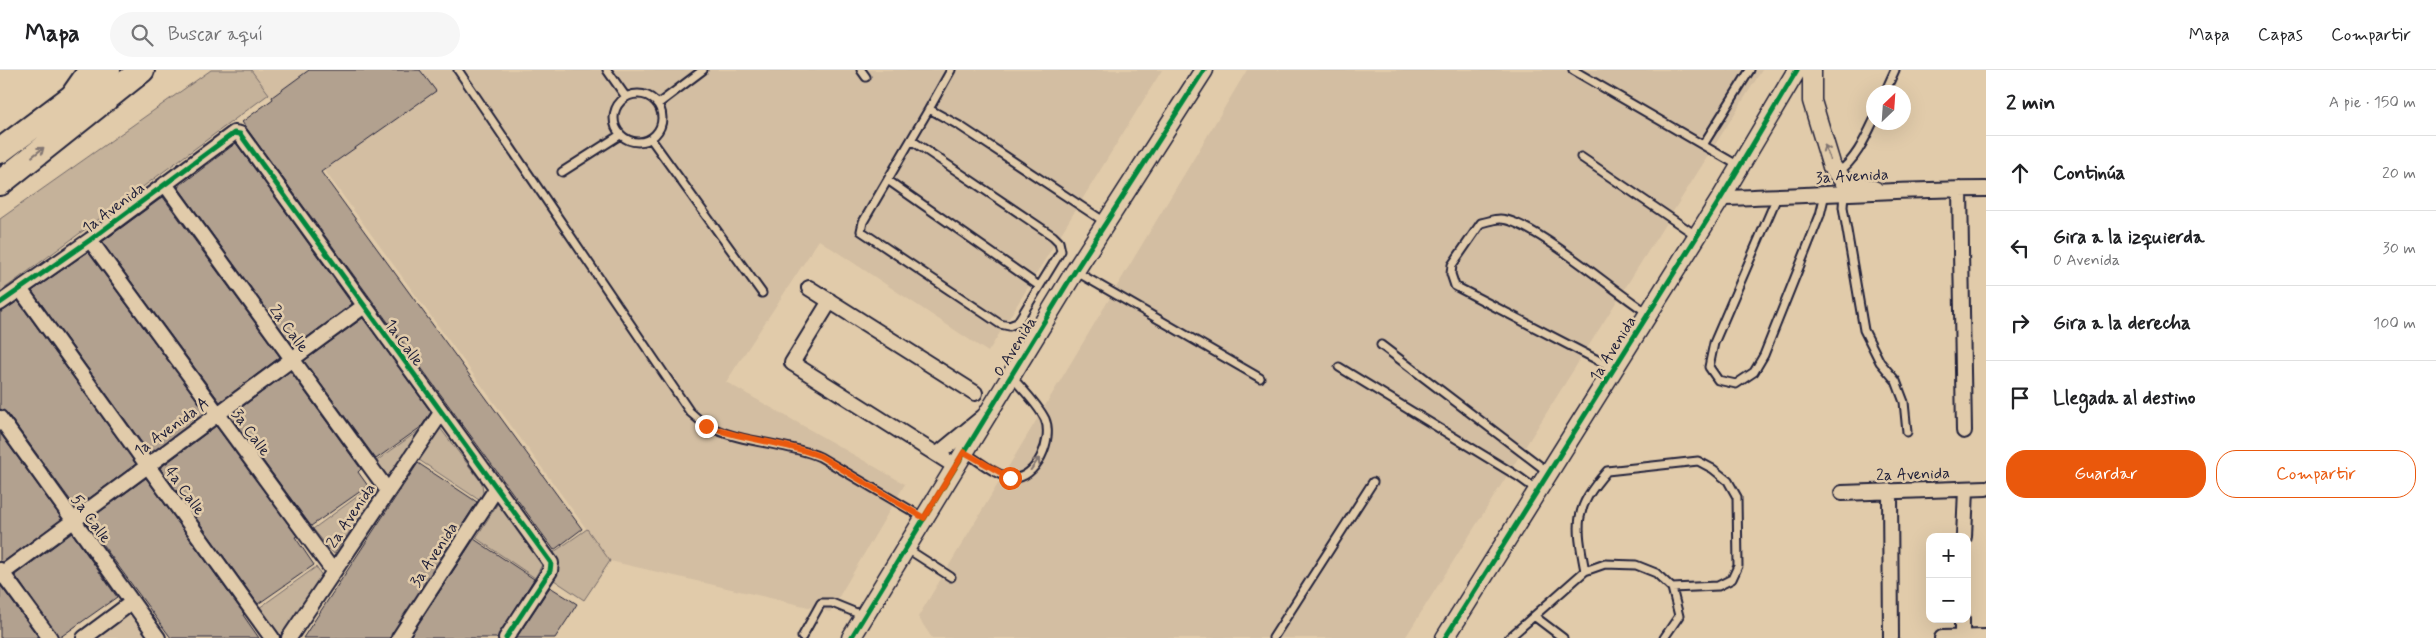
<!DOCTYPE html>
<html lang="es">
<meta charset="utf-8">
<style>
body{margin:0;font-family:Mynerve,sans-serif;background:#f6f6f6;color:#202124}
.controls{position:absolute;right:15px;bottom:15px;display:grid;overflow:hidden;border-radius:10px;box-shadow:0 5px 20px #0002}
.controls button{width:45px;height:45px;display:grid;place-items:center;padding:0;border:0;border-bottom:1px solid #e0e0e0;background:#fff;color:#202124;font:25px sans-serif}
.compass{position:absolute;left:1866px;top:15px;width:45px;height:45px;border-radius:50%;background:#fff;box-shadow:0 5px 20px #0002;rotate:25deg}
.stop{position:absolute;width:15px;height:15px;margin:-11px;border:4px solid #ea580c;border-radius:50%;background:#fff}
.stop.end{background:#ea580c;border-color:#fff;box-shadow:0 1px 5px #0008}
.list{margin:0;padding:0;list-style:none}
h2{display:flex;justify-content:space-between;align-items:center;height:65px;margin:0;padding:0 20px;font-size:21px}
h2 small{font-size:16px;font-weight:400;color:#757577}
.list li{display:grid;grid-template-columns:32px 1fr auto;gap:15px;align-items:center;box-sizing:border-box;height:75px;padding:0 20px;border-top:1px solid #e0e0e0}
.list b{display:block;font-size:19px;white-space:nowrap}
.list p{margin:0;font-size:16px;white-space:nowrap;color:#757577}
.list em{font-size:16px;font-style:normal;color:#757577}
.actions{display:flex;gap:10px;padding:15px 20px}
.actions a{flex:1;padding:11px 0;border:1px solid #ea580c;border-radius:20px;text-align:center;font-size:18px;color:#ea580c}
.actions .main{background:#ea580c;color:#fff}
.icon{flex:none;width:28px;height:28px;fill:none;stroke:currentColor;stroke-width:2;stroke-linecap:round;stroke-linejoin:round}
.map{position:relative;flex:none;width:1986px;height:568px;overflow:hidden}
header{display:flex;align-items:center;gap:30px;box-sizing:border-box;height:70px;padding:0 25px;background:#fff;border-bottom:1px solid #e0e0e0}
header strong{font-size:24px}
nav{display:flex;gap:28px;margin-inline-start:auto;font-size:18px}
.search{width:350px;height:45px;background:#f6f6f6;display:flex;align-items:center;gap:12px;box-sizing:border-box;padding:0 18px;border-radius:28px;color:#757577;font-size:19px}
main{display:flex}
aside{flex:1;background:#fff}
.map>svg:first-child{display:block}
.built{fill:#d3bea2}
.green{fill:#c5b29a;stroke:#746a6a}
.building{fill:#b2a18f;stroke:#22223b}
.lines{fill:none;stroke-linecap:round;stroke-linejoin:round}
.service-casing{stroke:#22223b;stroke-width:11}
.minor-casing{stroke:#22223b;stroke-width:18}
.tertiary-casing{stroke:#22223b;stroke-width:21}
.trunk-casing{stroke:#22223b;stroke-width:28}
.service{stroke:#e1cbaa;stroke-width:7}
.minor{stroke:#e1cbaa;stroke-width:14}
.tertiary{stroke:#e1cbaa;stroke-width:18}
.trunk{stroke:#e1cbaa;stroke-width:24}
.cycleway-casing{stroke:#e1cbaa;stroke-width:8}
.cycleway{stroke:#00873e;stroke-width:5}
.oneway{stroke:#827672}
.route{stroke:#ea580c;stroke-width:6}
.labels{text-anchor:middle;stroke-width:5;stroke-linejoin:round;paint-order:stroke}
.street-label{font-size:16px;fill:#22223b;stroke:#e1cbaa}
</style>
<header>
<strong>Mapa</strong>
<div class="search"><svg class="icon" aria-label="search" viewBox="0 0 24 24"><circle cx="10" cy="10" r="6"/><path d="M15 15l6 6"/></svg>Buscar aquí</div>
<nav><a>Mapa</a><a>Capas</a><a>Compartir</a></nav>
</header>
<main>
<div class="map">
<svg width="1986" height="568" viewBox="0 0 1986 568">
<rect width="100%" height="100%" fill="#e1cbaa"/>
<filter id="ink" filterUnits="userSpaceOnUse"><feTurbulence type="fractalNoise" baseFrequency=".02" numOctaves="2"/><feDisplacementMap in="SourceGraphic" scale="10" xChannelSelector="R" yChannelSelector="G"/><feConvolveMatrix kernelMatrix="1 2 1 2 8 2 1 2 1" color-interpolation-filters="sRGB"/></filter>
<g filter="url(#ink)">
<path class="built" d="M251,0H1162L988,282L819,170L726,312L905,414L830,542L610,491Z
M1247,0H1762L1405,568H932L918,547Z
M130,540L150,568H92Z"/>
<path class="green" d="M211,0H251L269,24L0,222V149Z
M425,356L388,408L375,392Z
M440,358L482,413L483,423L479,430L419,390Z
M369,418L375,426L334,484L313,459Z
M498,433L543,493L535,508L476,468Z
M587,459L610,491L584,530L551,508L557,491L554,482Z
M316,497L322,506L281,568L259,538Z"/>
<path class="building" d="M309,0H420L436,21L321,102L582,459L554,480L242,52L273,29L272,27Z
M236,73L352,234L294,277L178,117Z
M163,127L280,287L220,332L102,172Z
M88,182L206,342L150,384L32,221Z
M18,231L136,394L76,438L7,343L0,339V243Z
M363,248L431,342L421,357L376,389L304,291Z
M290,301L361,399L358,402L368,416L311,456L230,346Z
M216,356L297,466L295,467L314,495L258,534L160,398Z
M0,363L62,449L3,492L0,491Z
M418,393L477,432L390,568H303Z
M146,408L244,544L243,545L259,568H171L86,452Z
M72,463L117,527L59,568L15,505Z
M474,469L534,509L497,568H409Z
M0,515L39,568H0Z
M550,517L577,534L569,547L555,568H516Z"/>
<g class="lines">
<g class="service-casing">
<path id="service" d="M458,0L690,342C696,347 702,353 708,356C743,374 785,372 820,387L924,448
M607,0L626,27
M861,0L866,7
M951,0L929,39L960,56L1105,152
M1573,0L1739,96
M1885,22L1895,0
M614 48a24 24 0 1 1 48 0a24 24 0 1 1-48 0Z
M658,34L703,0
M651,69L762,223
M911,70L1053,166L1059,172L1061,181L1017,253L1009,256L1000,254L861,161L863,152L929,39
M1703,75L1750,0
M1581,87L1697,166
M562,102L620,65
M1837,103C1855,91 1865,69 1874,50
M889,111L1039,216
M1844,123L1843,137L1864,260L1880,292L1896,311L1904,332L1907,362
M1777,127L1714,273L1709,297L1718,310L1736,314L1754,302L1764,285L1820,145L1825,124
M1075,201L1260,308
M1381,275L1548,402
M1339,297L1519,407L1537,420
M1613,298L1455,216L1451,204L1452,195L1481,153C1487,152 1494,149 1500,149C1531,149 1617,224 1648,243
M964,382C978,390 996,406 1012,408C1036,410 1054,369 1045,349C1037,333 1022,319 1011,306
M906,478L951,507
M1585,501C1576,453 1573,440 1607,401L1698,391L1713,399L1728,411L1737,427L1738,496L1732,509L1718,516L1672,518
M1534,546L1563,568
M802,567L821,533H832L864,546
M1273,568L1373,412
M1509,568L1585,501L1605,494L1636,495L1656,503L1672,518L1679,546L1664,568"/>
</g>
<g class="minor-casing">
<path id="minor" d="M71,20L85,0
M165,114L388,421
M1960,119L1964,361
M1721,128C1809,126 1897,119 1986,119
M90,170L333,501
M809,218L975,323
M20,219L272,568
M830,231L792,293L955,396
M0,233L90,170L234,63L240,64L551,493L550,501L506,568
M0,348L158,568
M938,384L983,347
M1890,421L1891,568
M1842,423L1986,418
M1964,467L1966,419
M0,500L50,568
M0,505L364,236
M84,568L131,533
M289,568L441,343
M399,568L496,419
M1942,568L1986,567
M1962,568V549"/>
</g>
<g class="tertiary-casing">
<path id="tertiary" d="M1812,0V31L1832,97L1844,111L1874,120
M851,568L1075,201L1204,0
M1445,568L1721,128L1797,0"/>
</g>
<g class="trunk-casing">
<path id="trunk" d="M0,81L108,0
M0,113L142,0"/>
</g>
<use href="#service" class="service"/>
<use href="#minor" class="minor"/>
<use href="#tertiary" class="tertiary"/>
<use href="#trunk" class="trunk"/>
<g class="cycleway-casing">
<path id="cycleway" d="M0,233L90,170L234,63L240,64L551,493L550,501L506,568
M851,568L1075,201L1204,0
M1445,568L1721,128L1797,0"/>
</g>
<use href="#cycleway" class="cycleway"/>
</g>
<defs><path id="oneway-shaft" d="M-6 0H5M1.5-3L5.5 0L1.5 3" fill="none" stroke-width="1.6" stroke-linecap="round" stroke-linejoin="round" transform="scale(1.25)"/></defs>
<g class="oneway">
<use href="#oneway-shaft" transform="translate(38 82) rotate(-38)"/>
<use href="#oneway-shaft" transform="translate(1827 82) rotate(-110)"/>
<use href="#oneway-shaft" transform="translate(1035 394) rotate(-54)"/>
</g>
</g>
<g class="lines" filter="url(#ink)">
<path class="route" d="M706,356C743,370 784,372 820,386L924,448L964,382L1010,408"/>
</g>
<g class="labels">
<g class="street-label">
<text transform="translate(1852 105) rotate(-3)" y="6">3a Avenida</text>
<text transform="translate(113 137) rotate(-37)" y="6">1a Avenida</text>
<text transform="translate(290 258) rotate(54)" y="6">2a Calle</text>
<text transform="translate(405 272) rotate(54)" y="6">1a Calle</text>
<text transform="translate(1014 276) rotate(-58)" y="6">0 Avenida</text>
<text transform="translate(1612 278) rotate(-58)" y="6">1a Avenida</text>
<text transform="translate(171 356) rotate(-36)" y="6">1a Avenida A</text>
<text transform="translate(252 362) rotate(54)" y="6">3a Calle</text>
<text transform="translate(1913 403) rotate(-2)" y="6">2a Avenida</text>
<text transform="translate(186 420) rotate(54)" y="6">4a Calle</text>
<text transform="translate(350 445) rotate(-56)" y="6">2a Avenida</text>
<text transform="translate(92 448) rotate(54)" y="6">5a Calle</text>
<text transform="translate(433 484) rotate(-57)" y="6">3a Avenida</text>
</g>
</g>
</svg>
<div class="controls">
<button>+</button>
<button>−</button>
</div>
<svg class="compass" viewBox="-18 -18 36 36"><path d="M0-13l5 13h-10z" fill="#e53935"/><path d="M0 13l5-13h-10z" fill="#757577"/></svg>
<div class="stop" style="left:1010px;top:408px"></div>
<div class="stop end" style="left:706px;top:356px"></div>
</div>
<aside>
<h2>2 min<small>A pie · 150 m</small></h2>
<ul class="list">
<li><svg class="icon" aria-label="ahead" viewBox="0 0 24 24"><path d="M12 20V5M6 11l6-6 6 6"/></svg><div><b>Continúa</b></div><em>20 m</em></li>
<li><svg class="icon" aria-label="left" viewBox="0 0 24 24"><path d="M17 20v-9H6M10 6l-5 5 5 5"/></svg><div><b>Gira a la izquierda</b><p>0 Avenida</p></div><em>30 m</em></li>
<li><svg class="icon" aria-label="right" viewBox="0 0 24 24"><path d="M7 20v-9h11M14 6l5 5-5 5"/></svg><div><b>Gira a la derecha</b></div><em>100 m</em></li>
<li><svg class="icon" aria-label="arrive" viewBox="0 0 24 24"><path d="M6 21V4h12l-3 4 3 4H6"/></svg><div><b>Llegada al destino</b></div></li>
</ul>
<div class="actions"><a class="main">Guardar</a><a>Compartir</a></div>
</aside>
</main>
